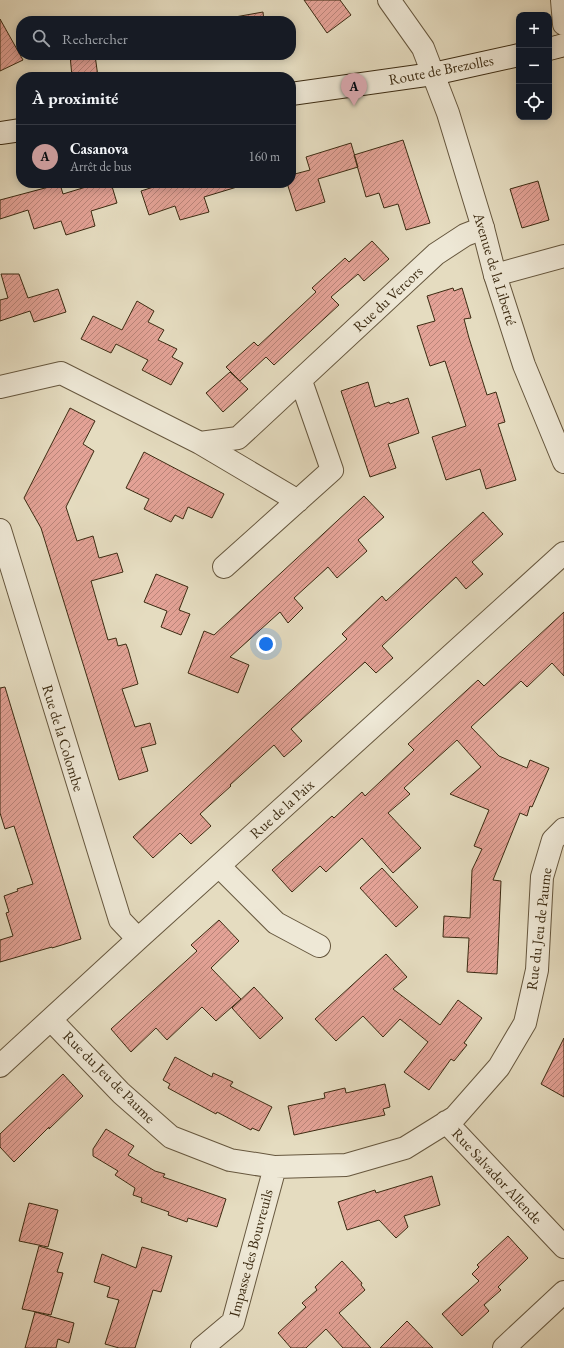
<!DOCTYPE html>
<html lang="fr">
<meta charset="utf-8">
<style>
body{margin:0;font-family:"EB Garamond",serif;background:#242831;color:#f1f3f6}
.controls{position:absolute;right:12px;top:12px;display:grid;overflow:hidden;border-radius:8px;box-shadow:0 2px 10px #0003}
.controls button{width:36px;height:36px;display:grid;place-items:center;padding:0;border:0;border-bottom:1px solid #363941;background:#171b24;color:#f1f3f6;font:20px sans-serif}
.you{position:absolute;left:266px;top:644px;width:14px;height:14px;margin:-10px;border:3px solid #fff;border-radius:50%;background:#1a73e8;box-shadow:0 0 0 6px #1a73e833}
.badge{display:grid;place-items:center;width:26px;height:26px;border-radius:50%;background:#c59692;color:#111;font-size:13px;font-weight:700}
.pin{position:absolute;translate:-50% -33px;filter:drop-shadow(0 1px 2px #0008)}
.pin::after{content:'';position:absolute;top:21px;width:14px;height:12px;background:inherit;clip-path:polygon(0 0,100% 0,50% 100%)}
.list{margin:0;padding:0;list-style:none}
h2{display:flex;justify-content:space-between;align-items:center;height:52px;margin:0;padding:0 16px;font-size:17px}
h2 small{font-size:13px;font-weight:400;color:#9ea1a6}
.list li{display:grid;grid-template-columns:26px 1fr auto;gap:12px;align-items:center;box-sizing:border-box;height:64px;padding:0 16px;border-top:1px solid #363941}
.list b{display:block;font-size:15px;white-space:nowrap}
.list p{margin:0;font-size:13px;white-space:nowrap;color:#9ea1a6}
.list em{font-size:13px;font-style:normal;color:#9ea1a6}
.icon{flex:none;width:22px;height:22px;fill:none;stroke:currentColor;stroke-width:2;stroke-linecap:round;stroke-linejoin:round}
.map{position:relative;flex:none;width:564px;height:1348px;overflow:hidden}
.search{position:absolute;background:#171b24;box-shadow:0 2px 10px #0003;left:16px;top:16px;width:280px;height:44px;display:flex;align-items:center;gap:10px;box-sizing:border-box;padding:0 14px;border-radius:16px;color:#9ea1a6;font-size:15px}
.panel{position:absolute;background:#171b24;box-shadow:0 2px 10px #0003;left:16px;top:72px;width:280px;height:116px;border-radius:16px}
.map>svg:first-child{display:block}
.building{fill:url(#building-hatch);stroke:#3c2b12}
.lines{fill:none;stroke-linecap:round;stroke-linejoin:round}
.minor-casing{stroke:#66573e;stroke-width:24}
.tertiary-casing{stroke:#66573e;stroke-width:24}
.secondary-casing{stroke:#3c2b12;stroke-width:24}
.minor{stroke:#eee8d6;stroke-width:22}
.tertiary{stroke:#eee8d6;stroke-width:22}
.secondary{stroke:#eee8d6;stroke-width:22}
.labels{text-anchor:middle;stroke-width:3.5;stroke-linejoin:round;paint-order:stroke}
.street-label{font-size:15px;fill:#3c2b12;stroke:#eee8d6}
</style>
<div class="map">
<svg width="564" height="1348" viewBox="0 0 564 1348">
<defs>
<pattern id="building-hatch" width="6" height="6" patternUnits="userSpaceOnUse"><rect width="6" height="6" fill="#e3a296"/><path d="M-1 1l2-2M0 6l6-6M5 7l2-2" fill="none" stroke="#b98479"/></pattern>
</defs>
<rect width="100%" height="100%" fill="#e5dcc0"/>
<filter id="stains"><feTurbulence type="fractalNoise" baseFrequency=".005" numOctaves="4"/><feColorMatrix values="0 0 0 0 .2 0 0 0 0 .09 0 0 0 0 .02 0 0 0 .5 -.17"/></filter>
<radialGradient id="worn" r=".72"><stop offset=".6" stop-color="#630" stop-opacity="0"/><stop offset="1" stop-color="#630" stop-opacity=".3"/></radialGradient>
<path class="building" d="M304,0H340L351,15L327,33Z
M263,12L264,21H236L235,17Z
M0,19L23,60L0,71Z
M70,55H95L98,77H72Z
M403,140L430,223L406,230L398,204L384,208L379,193L366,197L354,155Z
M351,143L358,167L318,179L325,202L296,211L287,183H291V175L310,170L306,157Z
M538,181L549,220L522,228L510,189Z
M99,183H111L117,203L91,211L95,226L66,235L61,221L34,229L28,210L0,219V200L60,184L63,194Z
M166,183H236L237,187L204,197L209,212L180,220L175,206L149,215L141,191Z
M372,241L389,259L364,281L358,274L331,297L339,305L274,365L266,357L240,381L226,367L254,342L258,346L316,292L312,288L345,258L349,262Z
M1,274H19L28,298L58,289L66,312L34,322L30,311L0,321V300L8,298Z
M453,288L454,291L462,288L471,318L464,319L469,338L487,395L496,392L505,422L498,424L516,480L486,489L480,469L446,480L432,437L466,426L445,361L430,366L417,326L435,321L427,296Z
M137,301L154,311L148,322L164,330L158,340L177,349L172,357L183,363L171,385L142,370L148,360L116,344L111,353L81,339L93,316L122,330Z
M230,372L248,389L223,412L206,393Z
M368,382L375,407L389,402L390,404L408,398L419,433L388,444L396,468L370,477L341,391Z
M70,408L95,421L83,444L94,451L66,507L77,541L93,536L99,558L117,553L123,572L91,581L108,640L116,638L118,646L126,644L128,649L138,684L122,689L135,727L150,723L156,744L141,748L148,771L119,780L41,528L24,498Z
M144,452L224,494L212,518L188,507L183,519L175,515L171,522L144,509L149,499L126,488Z
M364,496L384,517L358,540L367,551L337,578L328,567L294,598L303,608L288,623L280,612L230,657L249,665L238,693L188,673L204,631L214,635Z
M483,512L503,534L472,562L483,574L466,589L456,577L382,646L393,658L385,665L376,673L365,662L291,729L302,741L284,757L274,745L230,785L231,786L200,814L211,826L191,844L180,833L153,858L133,837L347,639L342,634L382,596L386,601Z
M156,574L188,587L179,610L190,614L181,635L161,627L167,611L144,602Z
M564,612V676L552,663L527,687L521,681L471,727L499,756L527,768L530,760L549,768L532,807L530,806L527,816L520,813L493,880L501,881L497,974L467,972L469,938L443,937L444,916L470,918L472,870L482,849L474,846L489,810L450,794L481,767L457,740L404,788L410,794L388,813L421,848L393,873L362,838L326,872L320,866L292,892L272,870L332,816L334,818L362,792L365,796L414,750L408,744L478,680L484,686Z
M5,687L81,939L52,948V947L0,962V940L13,936L6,913L9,912L4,896L18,891L17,889L33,884L14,826L5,829L0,813V688Z
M382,868L418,907L396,927L360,888Z
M219,920L239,941L211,968L241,999L216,1021L202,1007L167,1040L156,1028L131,1052L111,1029L197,951L191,945Z
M386,954L407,977L393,989L440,1025L458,1000L482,1018L464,1043L467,1045L454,1061L451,1059L429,1090L404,1072L428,1042L400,1019L383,1037L363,1016L336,1041L315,1019Z
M254,987L283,1018L260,1039L232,1008Z
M564,1038V1097L541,1084Z
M175,1057L212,1077L213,1073L233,1082L230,1086L272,1107L259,1131L252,1128L251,1130L217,1112L216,1114L168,1088L170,1084L163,1080Z
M63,1074L83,1096L49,1129V1127L14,1162L0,1147V1134Z
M385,1084L390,1107L383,1109L385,1115L294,1135L288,1106L325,1098L324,1093L345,1088L346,1093Z
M106,1129L134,1146L128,1155L155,1171L165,1174L163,1177L226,1199L217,1227L188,1218L187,1222L168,1215L169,1212L141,1202L142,1198L133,1195L135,1188L115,1175L118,1171L93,1156V1149Z
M432,1176L440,1205L404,1216L408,1227L396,1238L379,1220L347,1230L338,1202L375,1190L376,1193Z
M29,1203L58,1210L48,1247L19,1241Z
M508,1236L528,1258L498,1287L501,1290L484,1305L489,1311L462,1336L442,1314L479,1281L472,1274L479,1267L477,1265Z
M39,1246L63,1253L57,1272L63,1273L51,1315L22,1309Z
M142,1247L172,1256L161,1292L153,1290L135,1348H119L105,1344L119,1300L107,1297L110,1287L94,1282L102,1254L136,1268Z
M342,1261L362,1283L361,1285L365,1290L339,1313L371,1348H343L326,1329L306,1348H291L278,1333L306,1307L302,1303L317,1290L315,1287Z
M35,1312L74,1323L69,1343L58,1339L56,1348H25Z
M407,1321L433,1348H380Z"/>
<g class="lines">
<g class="minor-casing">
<path id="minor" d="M389,0L423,48L433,74
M562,0L564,24
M495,275L564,256
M0,387L61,373L200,443L238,438L436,254L465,235L483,228
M200,443L298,501
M0,530L120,920L138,939
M224,567L332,470L301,381
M219,866L276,923L319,946
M51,1020L121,1093L171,1137L230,1160L275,1167L346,1165L405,1148L455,1117L499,1067L525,1023L537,970L542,877L553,840L564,829
M0,1066L138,939L564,553
M446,1122L564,1247
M202,1348L233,1322L275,1167
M504,1348L564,1292"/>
</g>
<g class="tertiary-casing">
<path id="tertiary" d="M433,74L448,113L483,228L495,275L524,365L564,462"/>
</g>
<g class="secondary-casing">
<path id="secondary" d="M549,49L564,45
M291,94L433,74L519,55
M0,133L21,130"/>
</g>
<use href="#minor" class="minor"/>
<use href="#tertiary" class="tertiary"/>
<use href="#secondary" class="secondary"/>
</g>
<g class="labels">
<g class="street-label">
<text transform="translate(441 70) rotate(-11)" y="5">Route de Brezolles</text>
<text transform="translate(495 269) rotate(73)" y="5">Avenue de la Liberté</text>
<text transform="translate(388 299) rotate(-43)" y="5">Rue du Vercors</text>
<text transform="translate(63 738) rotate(73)" y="5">Rue de la Colombe</text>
<text transform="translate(282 809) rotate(-42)" y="5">Rue de la Paix</text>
<text transform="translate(539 929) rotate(-83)" y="5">Rue du Jeu de Paume</text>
<text transform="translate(109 1077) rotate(45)" y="5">Rue du Jeu de Paume</text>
<text transform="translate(497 1176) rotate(47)" y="5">Rue Salvador Allende</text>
<text transform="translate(251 1253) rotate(-75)" y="5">Impasse des Bouvreuils</text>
</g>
</g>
<rect width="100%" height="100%" filter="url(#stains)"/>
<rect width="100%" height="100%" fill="url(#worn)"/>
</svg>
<div class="controls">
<button>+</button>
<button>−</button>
<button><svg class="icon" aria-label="locate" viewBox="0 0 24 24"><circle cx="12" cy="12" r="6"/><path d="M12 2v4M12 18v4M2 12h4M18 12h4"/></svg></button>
</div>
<div class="you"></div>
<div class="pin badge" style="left:354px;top:106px">A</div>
<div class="search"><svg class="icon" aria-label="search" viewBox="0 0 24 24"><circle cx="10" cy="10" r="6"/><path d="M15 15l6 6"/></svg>Rechercher</div>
<section class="panel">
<h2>À proximité<small></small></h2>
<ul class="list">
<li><span class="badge">A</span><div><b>Casanova</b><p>Arrêt de bus</p></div><em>160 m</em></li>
</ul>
</section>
</div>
